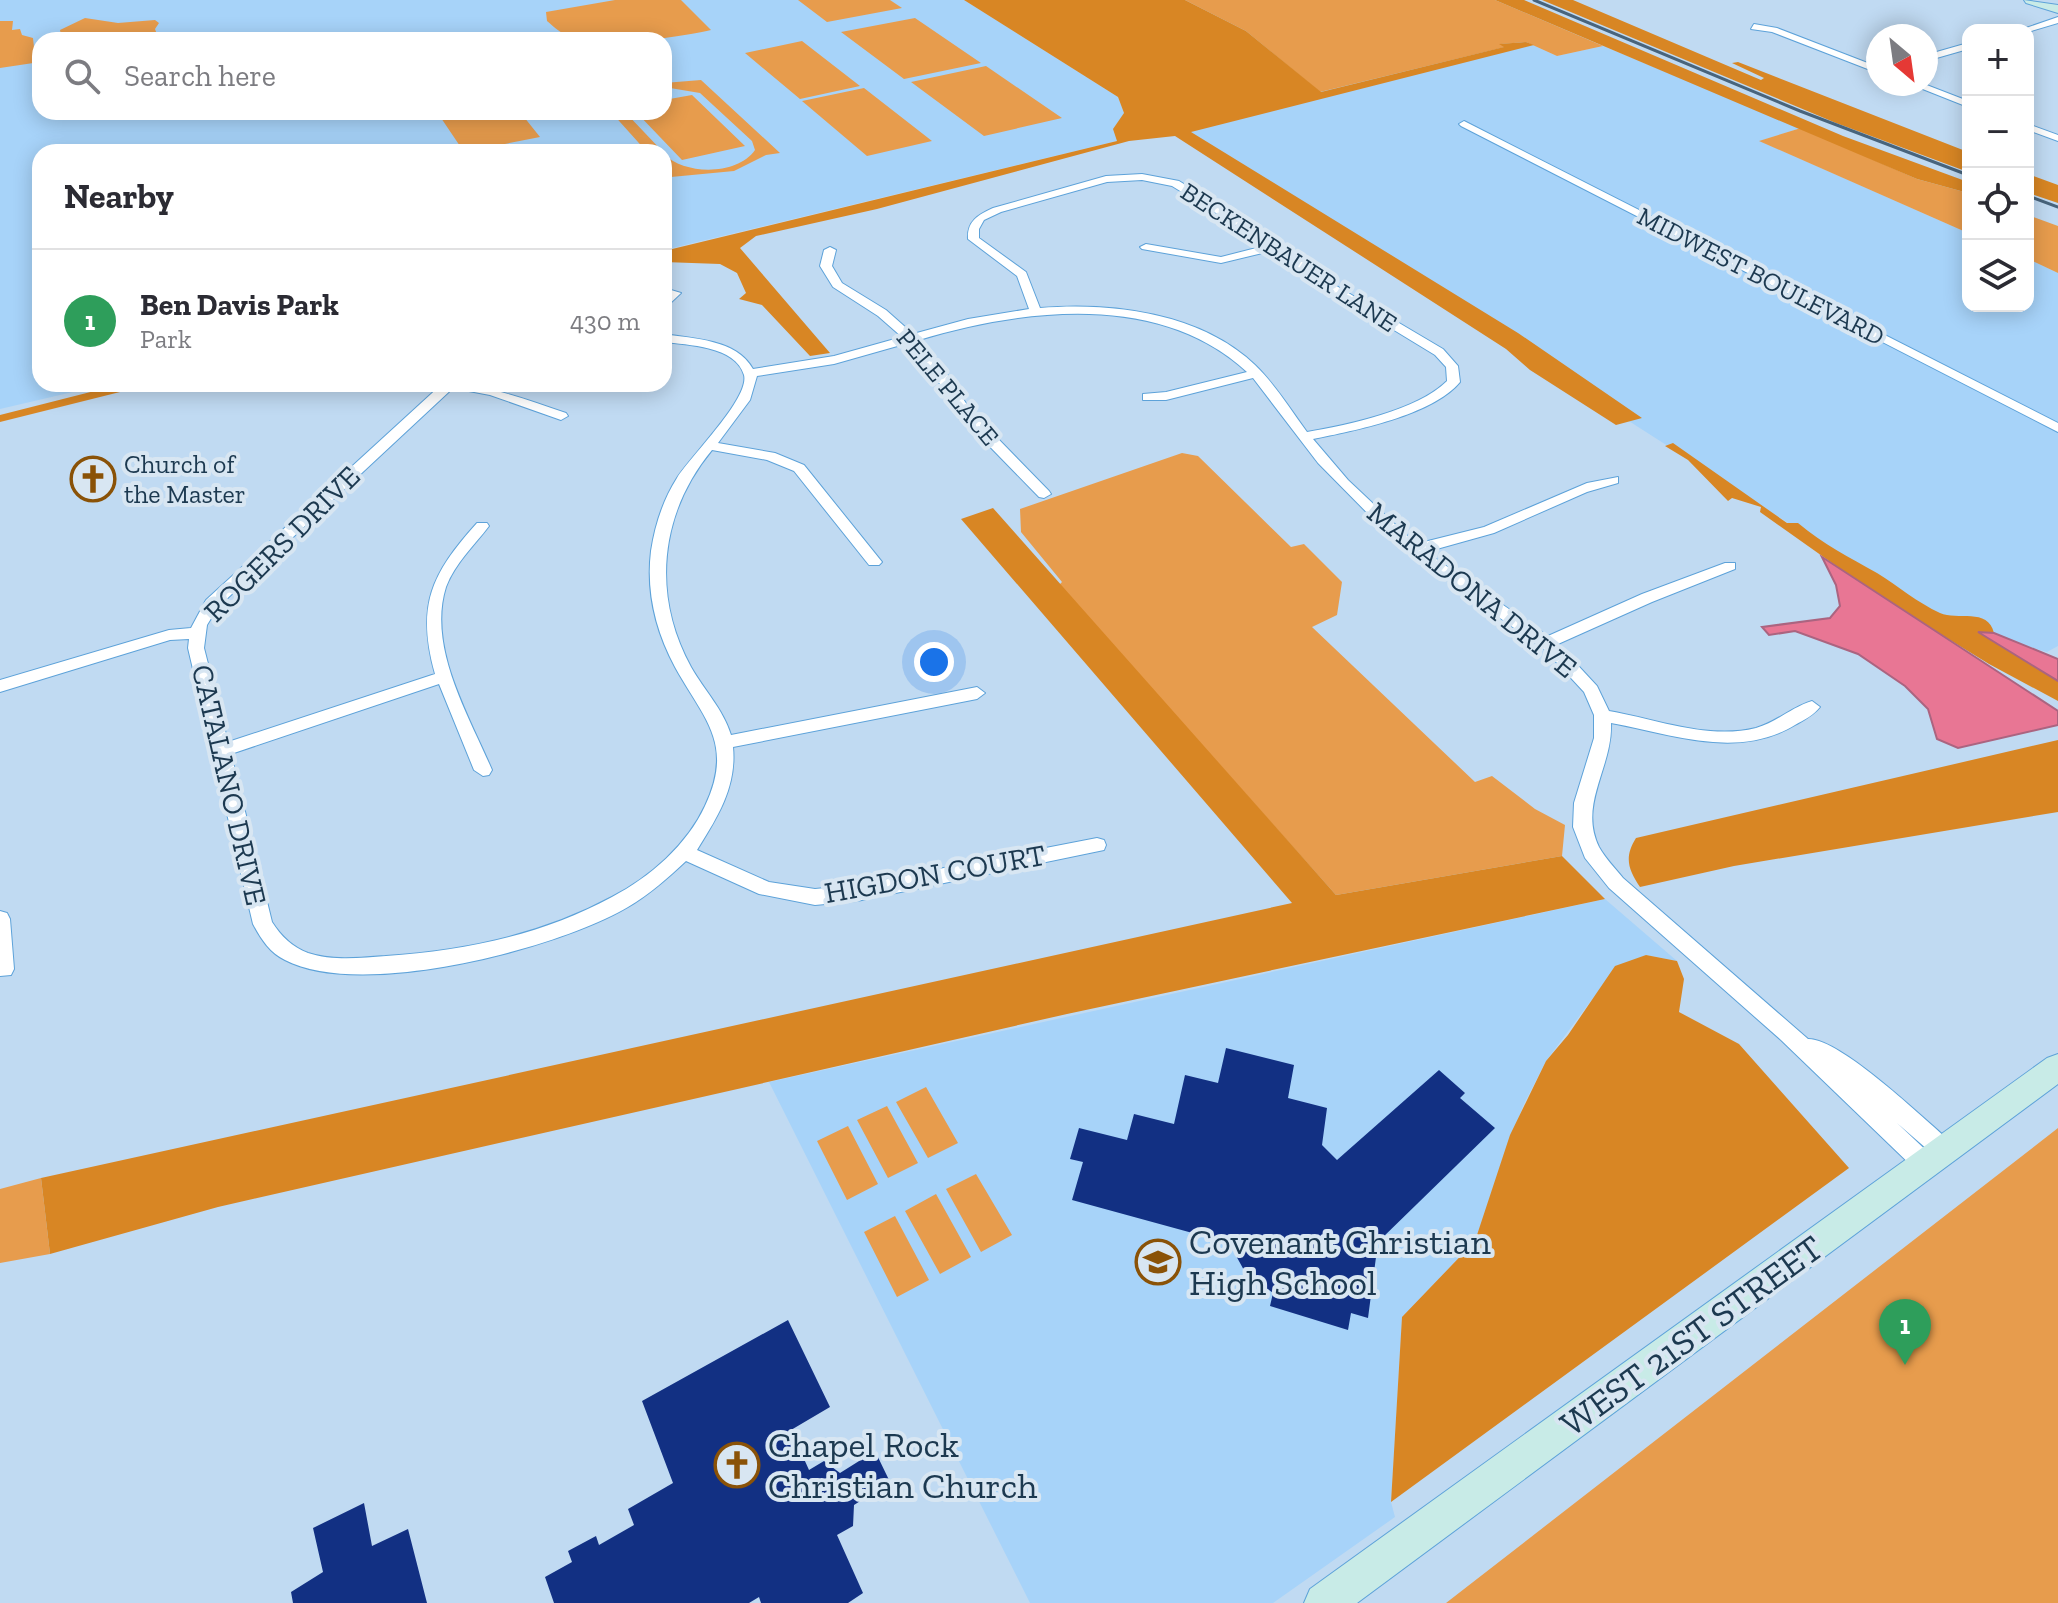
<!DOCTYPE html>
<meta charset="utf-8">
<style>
body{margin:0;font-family:"Zilla Slab",serif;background:#f2f2f3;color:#2b2b33}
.controls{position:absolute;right:24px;top:24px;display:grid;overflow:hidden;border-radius:16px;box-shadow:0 4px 20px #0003}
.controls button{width:72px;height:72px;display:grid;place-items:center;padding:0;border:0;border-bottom:2px solid #e1e1e2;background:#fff;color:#2b2b33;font:40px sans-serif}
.compass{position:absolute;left:1866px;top:24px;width:72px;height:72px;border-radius:50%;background:#fff;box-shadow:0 4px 20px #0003;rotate:151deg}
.you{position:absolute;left:934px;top:662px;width:28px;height:28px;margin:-20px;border:6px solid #fff;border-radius:50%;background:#1a73e8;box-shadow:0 0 0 12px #1a73e833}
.badge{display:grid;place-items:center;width:52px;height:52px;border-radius:50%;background:#8a5207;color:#fff;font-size:26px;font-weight:700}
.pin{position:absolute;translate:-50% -66px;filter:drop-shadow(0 2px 4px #0008)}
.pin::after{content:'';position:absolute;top:42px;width:28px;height:24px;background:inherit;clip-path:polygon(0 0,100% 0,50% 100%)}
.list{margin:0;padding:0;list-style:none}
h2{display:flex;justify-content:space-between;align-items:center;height:104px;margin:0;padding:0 32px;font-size:34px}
h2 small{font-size:26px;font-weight:400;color:#7c7c81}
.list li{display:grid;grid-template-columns:52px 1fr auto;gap:24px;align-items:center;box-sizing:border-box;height:144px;padding:0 32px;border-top:2px solid #e1e1e2}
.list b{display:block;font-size:30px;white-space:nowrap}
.list p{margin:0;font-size:26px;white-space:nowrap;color:#7c7c81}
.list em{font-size:26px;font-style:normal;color:#7c7c81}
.icon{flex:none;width:44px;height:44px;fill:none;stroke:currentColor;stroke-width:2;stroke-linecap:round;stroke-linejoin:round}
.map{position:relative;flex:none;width:2058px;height:1603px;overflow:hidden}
.search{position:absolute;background:#fff;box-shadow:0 4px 20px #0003;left:32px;top:32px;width:640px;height:88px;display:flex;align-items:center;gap:20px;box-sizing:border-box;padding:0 28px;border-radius:24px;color:#7c7c81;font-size:30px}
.panel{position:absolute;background:#fff;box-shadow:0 4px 20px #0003;left:32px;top:144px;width:640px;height:248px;border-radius:24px}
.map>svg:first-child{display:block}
.built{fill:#a7d3f9;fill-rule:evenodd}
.green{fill:#e79c4d}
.forest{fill:#d88624}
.water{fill:#e87694;stroke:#ab6480;stroke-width:2}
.building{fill:#123083}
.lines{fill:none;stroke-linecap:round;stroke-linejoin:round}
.street-casing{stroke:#5da2d9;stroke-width:2}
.secondary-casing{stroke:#5da2d9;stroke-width:2}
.street{fill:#fff;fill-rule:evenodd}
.secondary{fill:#c8ebe7;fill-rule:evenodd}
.rail{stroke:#48647c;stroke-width:3}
.labels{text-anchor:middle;stroke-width:8;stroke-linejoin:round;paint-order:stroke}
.far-street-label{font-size:26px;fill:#1c3950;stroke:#d8e6f2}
.far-poi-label{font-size:26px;fill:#1c3950;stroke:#d8e6f2;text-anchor:start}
.street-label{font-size:30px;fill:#1c3950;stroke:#d8e6f2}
.near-poi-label{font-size:36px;fill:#1c3950;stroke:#d8e6f2;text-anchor:start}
.near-street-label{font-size:36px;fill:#1c3950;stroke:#d8e6f2}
</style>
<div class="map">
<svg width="2058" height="1603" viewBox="0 0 2058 1603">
<rect width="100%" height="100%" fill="#c0daf2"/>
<path class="built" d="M0,0H964L1118,97L1124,113L1117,141L664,250V152H40V384H107L0,409ZM40,40H664V112H40Z
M1526,42L1557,56L1603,46L1801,128L1760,141L1968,233V306H2028V259L2058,273V646L2047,652L1943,622L1171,128Z
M1605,899L1677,961L1646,955L1593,998L1546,1061L1523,1106L1475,1241L1402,1317L1391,1502L1395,1517L1273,1603H1030L769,1082Z"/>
<path class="green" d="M615,0H681L711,30C681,37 602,48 573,38C563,35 555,28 547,21L546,12Z
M798,0H890L902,8L827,22Z
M1185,0H1495L1603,46L1557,56L1526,42L1501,44L1505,47L1320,92L1246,31Z
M85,18L118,23L155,20L159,23L155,29L159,40H62L60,30Z
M915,18L981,63L904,79L841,32Z
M13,21L12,30L20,29L22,35L33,38L35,57L40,62L0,68V21Z
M802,41L860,86L800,99L745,53Z
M986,66L1062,118L984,136L911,82Z
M701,80L780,153L766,155L734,171L671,177L664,170V154C684,175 737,176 755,150L752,141L700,93L664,87V83Z
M864,88L932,141L867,156L802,101Z
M692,95L745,146L682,160L636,112H664V100Z
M437,112H520L540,137L464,152Z
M611,112H625L663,152H647Z
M1801,128L1917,179L1968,193V233L1759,141Z
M2028,215L2058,226V273L2028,259Z
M1182,453L1198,456L1291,547L1304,544L1342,582L1337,615L1312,627L1475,782L1492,776L1535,809L1565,825L1562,856L1336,895L1059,585L1062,582L1021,532L1020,509Z
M926,1087L958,1143L928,1158L896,1102Z
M887,1106L918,1163L888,1178L857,1120Z
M848,1126L878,1184L847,1200L817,1141Z
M2058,1128V1603H1446Z
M976,1174L1012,1235L981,1252L946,1189Z
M41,1178L50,1254L0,1263V1189Z
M936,1194L971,1257L940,1274L905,1211Z
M895,1216L929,1280L897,1297L864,1232Z"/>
<path class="forest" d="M964,0H1185L1246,31L1321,92L1504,47L1499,44L1526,42L1534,45L1191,132L1518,333L1642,418L1616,425L1530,370L1506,349L1175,136L1129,141L877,209L756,236L740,248L830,353L810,356L762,305L739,299L746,293L737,273L720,264L664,262V251L1117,141L1113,129L1124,113L1118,97Z
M1495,0H1524L1843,136L1968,182V193L1917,179Z
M1542,0H1573L1761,80L1764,78L1732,63L1738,62L1968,152V172L1836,123Z
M2028,174L2058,185V203L2028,193Z
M122,384H152L0,422V415Z
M1673,443L1787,523H1798C1824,545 1849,557 1877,573C1898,586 1918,603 1940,613C1957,621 1988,607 1994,633H1980L2058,681V701L1989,664L1880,597L1760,512L1761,507L1732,498L1728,501L1688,460L1665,446Z
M993,508L1336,895L1562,856L1605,899L1067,1014L218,1207L50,1254L41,1178L1292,903L961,519Z
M2058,740V812L1734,866L1640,887C1628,869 1624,857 1636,838Z
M1646,955L1677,961L1684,979L1679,1012L1739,1044L1849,1168L1391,1502L1402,1317L1475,1241L1510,1135L1546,1061L1568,1035L1615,966Z"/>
<path class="water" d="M1822,557L2058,711V725L1958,748L1937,739L1928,709L1905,686L1858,654L1795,631L1769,635L1762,627L1830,618L1840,606L1836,585Z
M1978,632L1994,633L2058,659V681Z"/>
<path class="building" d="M1226,1048L1294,1065L1288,1098L1327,1108L1322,1145L1337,1160L1439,1070L1465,1093L1460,1098L1495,1128L1378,1242L1368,1318L1351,1313L1348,1330L1270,1306L1273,1293L1245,1272L1229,1243L1072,1200L1083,1162L1070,1159L1079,1128L1127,1140L1134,1114L1174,1124L1185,1075L1218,1083Z
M788,1320L830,1407L791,1430L809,1470L824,1461L840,1473L875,1451L890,1482L854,1505L853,1526L837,1535L863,1593L848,1603H761L759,1597L749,1603H554L545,1577L572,1562L568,1551L596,1536L599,1545L634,1525L628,1509L673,1483L642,1401Z
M364,1503L372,1546L408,1529L427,1603H293L291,1592L323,1572L313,1528Z"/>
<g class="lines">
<g class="street-casing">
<path id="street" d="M2058,17V23L2028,32L2020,30Z
M1754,24L1777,28L1878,67V73L1772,32L1751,29Z
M1968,43V49L1926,61V55Z
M1910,84H1924L1968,101V107Z
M1464,121L2058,423V432L1461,126L1459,124Z
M2028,124L2058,135V141L2028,130Z
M1142,174L1179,181L1281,244L1323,278L1443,349L1458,366L1460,382C1433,415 1354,431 1313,439L1348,480L1416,544L1484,527L1587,483L1618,477V483L1587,492L1494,533L1426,552L1548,636L1642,594L1725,563H1735V569L1652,602L1558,644L1597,686L1609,711C1656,719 1708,740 1756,728C1777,722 1792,707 1812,701L1820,707C1814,715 1804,720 1795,725C1737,760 1672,734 1611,723C1613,767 1578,804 1599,847C1605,858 1615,868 1623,878L1808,1039C1840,1038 1924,1119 1951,1142L1954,1149L1951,1156L1943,1159L1935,1156L1897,1123L1932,1156L1935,1163L1932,1170L1924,1173L1916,1170L1781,1040L1609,888L1585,858L1573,827L1574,803L1594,738V715L1584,692L1545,650L1407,552L1393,539L1318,463L1253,378L1166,400H1143V394L1166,392L1247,372C1159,291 1023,309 919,340L941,365L971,411L1049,491L1051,494L1044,498L1039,497L961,417L931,370L908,343L834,364L757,376L750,400L718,443L775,453L804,465L882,562L879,565H869L794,471L767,460L712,450C660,513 651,594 691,667C704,690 723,709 731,735L977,687L985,693L977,699L733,747C737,787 717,818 697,850L769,882L815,889L857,885L1097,838L1104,840L1106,845L1104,850L857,901L815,905L759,894L686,861C668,878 650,894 628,907C557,949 361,1000 285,960C270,953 261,939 253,924L188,648L189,639L170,640L0,692V680L169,630L191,628L206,600L442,384C487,384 524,399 566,413L568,416L561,420L490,395L453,388L218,607L207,625L204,648L228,742L435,674C416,606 431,574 477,523H487L489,526C474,546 455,563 446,587C427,647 469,716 492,770L489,775L483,776L474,770L439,684L231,754L272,922C281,936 292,947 308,953C332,961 361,958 386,956C464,951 542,935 612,897C650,877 687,845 705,806C735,743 703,718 675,667C656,632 646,592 651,551C655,525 663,500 677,478C690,457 750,398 744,375C736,346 687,345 664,342V334C694,339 736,339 753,369L834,356L902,337L878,316L833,287L820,266L824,250L830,247L836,250L832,266L842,283L886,310L913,334L968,319L1029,309L1017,276L968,239C967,221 978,215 993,208L1106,176ZM1142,180L1172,186L1268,245L1221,257L1146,244L1140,247L1142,249L1221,263L1275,250L1315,282L1435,355L1446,367L1447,381C1418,410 1348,425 1307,432C1290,409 1275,384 1255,365C1201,313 1112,302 1040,308L1026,272L979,238V229L984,220L1001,212L1107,182Z
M671,290L681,293L664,309V298Z
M0,911L7,913L10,919L14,969L11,975L0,976Z"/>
</g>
<g class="secondary-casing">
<path id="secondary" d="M2024,0L2058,5V13L2026,3Z
M2058,1054V1084L1357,1603H1304L1310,1589L2047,1058Z"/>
</g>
<use href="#street" class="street"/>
<use href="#secondary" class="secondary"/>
<path class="rail" d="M1534,0L1800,111L1968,175
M2028,196L2058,207"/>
</g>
<defs>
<g id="church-ring" transform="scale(2.3)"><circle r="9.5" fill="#d8e6f2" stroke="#8a5207" stroke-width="1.5"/><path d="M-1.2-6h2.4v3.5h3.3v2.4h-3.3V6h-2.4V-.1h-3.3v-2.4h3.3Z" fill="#8a5207"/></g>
<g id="school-ring" transform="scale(2.3)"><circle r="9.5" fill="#d8e6f2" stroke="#8a5207" stroke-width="1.5"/><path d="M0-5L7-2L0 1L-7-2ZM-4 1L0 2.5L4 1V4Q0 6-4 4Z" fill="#8a5207"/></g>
</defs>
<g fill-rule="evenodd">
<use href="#church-ring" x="93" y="479"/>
<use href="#school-ring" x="1158" y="1262"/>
<use href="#church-ring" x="737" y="1465"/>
</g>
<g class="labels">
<g class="far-street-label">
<text transform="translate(1289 257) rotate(33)" y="9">BECKENBAUER LANE</text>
<text transform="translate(1761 276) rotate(27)" y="9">MIDWEST BOULEVARD</text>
<text transform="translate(948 387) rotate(50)" y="9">PELE PLACE</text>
</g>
<g class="far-poi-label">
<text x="124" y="473">Church of<tspan x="124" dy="30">the Master</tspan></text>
</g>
<g class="street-label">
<text transform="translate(282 544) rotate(-45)" y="10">ROGERS DRIVE</text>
<text transform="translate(1472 590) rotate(39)" y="10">MARADONA DRIVE</text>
<text transform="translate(229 785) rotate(77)" y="10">CATALANO DRIVE</text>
<text transform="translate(935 874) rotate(-10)" y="10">HIGDON COURT</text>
</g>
<g class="near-poi-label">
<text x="1189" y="1254">Covenant Christian<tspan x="1189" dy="41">High School</tspan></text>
<text x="768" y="1457">Chapel Rock<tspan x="768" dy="41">Christian Church</tspan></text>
</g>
<g class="near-street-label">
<text transform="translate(1691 1335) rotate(-36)" y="13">WEST 21ST STREET</text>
</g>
</g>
</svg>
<div class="controls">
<button>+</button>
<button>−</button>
<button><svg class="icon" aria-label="locate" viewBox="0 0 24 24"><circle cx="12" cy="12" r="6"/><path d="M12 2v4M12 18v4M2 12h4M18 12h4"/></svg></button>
<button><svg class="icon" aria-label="layers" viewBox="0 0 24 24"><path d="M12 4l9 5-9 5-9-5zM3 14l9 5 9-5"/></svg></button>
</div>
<svg class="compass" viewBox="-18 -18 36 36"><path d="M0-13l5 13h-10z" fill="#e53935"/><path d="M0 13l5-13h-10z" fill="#7c7c81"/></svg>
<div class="you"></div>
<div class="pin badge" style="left:1905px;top:1365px;background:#2e9e5b">1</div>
<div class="search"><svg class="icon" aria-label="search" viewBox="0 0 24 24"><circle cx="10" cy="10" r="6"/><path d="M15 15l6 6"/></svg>Search here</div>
<section class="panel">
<h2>Nearby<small></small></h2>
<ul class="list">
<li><span class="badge" style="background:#2e9e5b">1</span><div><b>Ben Davis Park</b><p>Park</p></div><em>430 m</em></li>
</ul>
</section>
</div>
